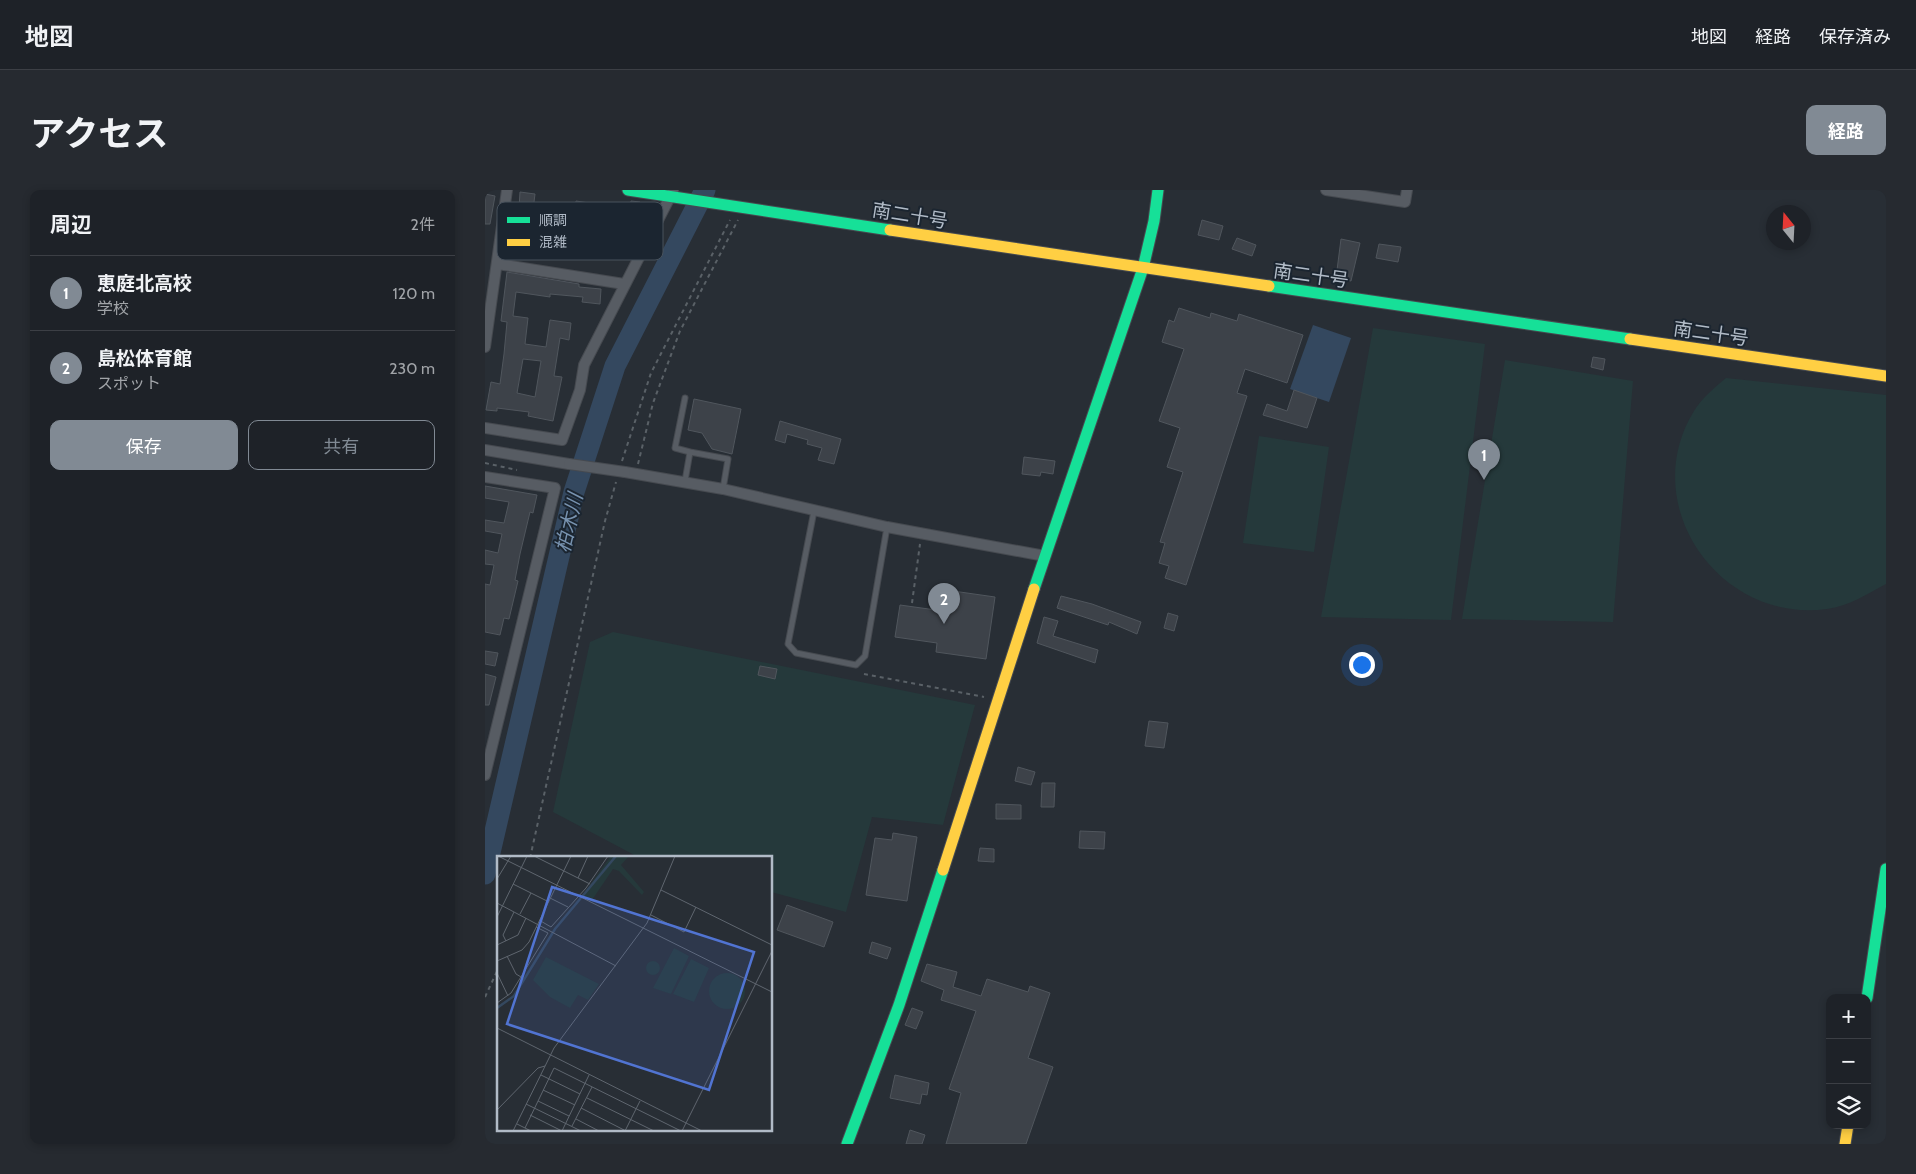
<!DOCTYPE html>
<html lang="ja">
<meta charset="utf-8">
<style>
body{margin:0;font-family:Cabin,"Noto Sans JP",sans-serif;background:#262a30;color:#f1f3f6}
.controls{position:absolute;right:15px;bottom:15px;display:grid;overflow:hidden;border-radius:10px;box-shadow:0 2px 8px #0003}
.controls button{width:45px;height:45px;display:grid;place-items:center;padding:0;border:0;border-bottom:1px solid #3c3f45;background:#1e2228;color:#f1f3f6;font:25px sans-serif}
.compass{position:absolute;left:1281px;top:15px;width:45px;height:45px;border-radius:50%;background:#1e2228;box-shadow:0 2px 8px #0003;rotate:342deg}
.you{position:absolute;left:876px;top:474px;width:18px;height:18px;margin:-12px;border:4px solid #fff;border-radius:50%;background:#1a73e8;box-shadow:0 0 0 8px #1a73e833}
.badge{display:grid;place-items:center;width:32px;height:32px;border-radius:50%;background:#818a94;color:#fff;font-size:16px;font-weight:700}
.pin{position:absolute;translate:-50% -41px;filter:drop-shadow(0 1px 2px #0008)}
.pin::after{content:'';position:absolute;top:26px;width:18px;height:15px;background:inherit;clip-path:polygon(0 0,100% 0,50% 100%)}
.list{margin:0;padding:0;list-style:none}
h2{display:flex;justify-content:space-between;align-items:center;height:65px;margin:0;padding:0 20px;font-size:21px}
h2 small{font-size:16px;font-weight:400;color:#a1a4a8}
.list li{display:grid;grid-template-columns:32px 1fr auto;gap:15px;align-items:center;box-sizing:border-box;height:75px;padding:0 20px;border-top:1px solid #3c3f45}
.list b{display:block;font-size:19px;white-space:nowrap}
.list p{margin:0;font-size:16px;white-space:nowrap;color:#a1a4a8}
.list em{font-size:16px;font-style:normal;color:#a1a4a8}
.actions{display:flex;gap:10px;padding:15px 20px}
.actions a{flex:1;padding:11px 0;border:1px solid #818a94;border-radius:10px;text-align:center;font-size:18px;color:#818a94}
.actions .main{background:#818a94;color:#fff}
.icon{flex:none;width:28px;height:28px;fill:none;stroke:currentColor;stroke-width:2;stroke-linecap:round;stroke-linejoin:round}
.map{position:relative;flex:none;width:1401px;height:954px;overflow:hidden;border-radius:10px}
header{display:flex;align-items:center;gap:30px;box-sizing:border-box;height:70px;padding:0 25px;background:#1e2228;border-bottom:1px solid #3c3f45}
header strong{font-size:24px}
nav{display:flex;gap:28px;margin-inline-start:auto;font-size:18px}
.intro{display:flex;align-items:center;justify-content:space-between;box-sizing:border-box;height:120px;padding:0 30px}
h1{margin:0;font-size:35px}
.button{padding:12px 22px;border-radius:10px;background:#818a94;color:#fff;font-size:18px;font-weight:700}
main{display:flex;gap:30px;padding:0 30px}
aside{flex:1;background:#1e2228;border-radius:10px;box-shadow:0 2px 8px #0003}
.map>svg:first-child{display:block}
.green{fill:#25393b}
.water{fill:#34485f}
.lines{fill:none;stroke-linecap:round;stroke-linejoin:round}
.river{stroke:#34485f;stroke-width:21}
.building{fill:#3d4249;stroke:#50565d;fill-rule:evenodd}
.lane-casing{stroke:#464a50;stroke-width:7}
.street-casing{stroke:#464a50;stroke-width:12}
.fast-casing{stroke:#464a50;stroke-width:13}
.slow-casing{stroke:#464a50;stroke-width:13}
.path{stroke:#5a6167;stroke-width:2;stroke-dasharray:4 4;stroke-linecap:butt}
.lane{stroke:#575c63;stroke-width:5}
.street{stroke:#575c63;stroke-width:10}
.fast{stroke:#16e098;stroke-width:11}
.slow{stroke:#ffcf43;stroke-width:11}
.street-bridge-casing{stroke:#464a50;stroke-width:12;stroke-linecap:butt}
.street-bridge{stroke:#575c63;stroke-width:10}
.labels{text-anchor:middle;stroke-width:4;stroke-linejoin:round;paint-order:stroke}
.street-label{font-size:19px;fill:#b1bbc7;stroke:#1b2530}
.water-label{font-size:20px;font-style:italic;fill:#7893b0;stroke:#1b2530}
.inset-river{fill:none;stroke:#34485f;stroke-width:2.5}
.inset-road{fill:none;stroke:#5f666f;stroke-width:1}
.view{fill:#5174d2;fill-opacity:0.15;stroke:#5174d2;stroke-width:2.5}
.inset-edge{fill:none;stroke:#b1bbc7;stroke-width:2.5}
.key{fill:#1b2530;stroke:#48525d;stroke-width:1}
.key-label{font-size:14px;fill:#b1bbc7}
</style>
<header>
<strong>地図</strong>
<nav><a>地図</a><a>経路</a><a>保存済み</a></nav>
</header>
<div class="intro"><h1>アクセス</h1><a class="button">経路</a></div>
<main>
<aside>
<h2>周辺<small>2件</small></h2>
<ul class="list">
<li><span class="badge">1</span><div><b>恵庭北高校</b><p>学校</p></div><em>120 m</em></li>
<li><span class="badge">2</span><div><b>島松体育館</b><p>スポット</p></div><em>230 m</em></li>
</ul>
<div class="actions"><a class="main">保存</a><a>共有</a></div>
</aside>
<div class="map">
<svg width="1401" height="954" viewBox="0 0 1401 954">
<rect width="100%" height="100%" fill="#282e35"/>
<path class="green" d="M888,138L1000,154L966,430L836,427Z
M1020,170L1148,191L1128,432L977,429Z
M1241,188L1401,205V394C1382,404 1364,416 1342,419C1235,434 1151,315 1209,221C1217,208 1229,198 1241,188Z
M774,246L844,257L829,362L758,353Z
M128,442L490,515L458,635L387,627L361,722L286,702V668H155L68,622L105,452Z"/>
<path class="water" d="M828,135L866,148L844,212L805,199Z"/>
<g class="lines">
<path class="river" d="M0,684L89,302L130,176L220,0"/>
</g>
<path class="building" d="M35,2L50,4L46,36H55V39L81,42L79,61L57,58L58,53L32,51Z
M0,4L10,6L5,34H0Z
M91,11L144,19L146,11L155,12L153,22H158L155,39L136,36L135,38L115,35L116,32L94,30V21H90Z
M717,30L738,36L734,50L713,45Z
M752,48L771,55L767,66L747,59Z
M856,49L875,53L866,91L851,88Z
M894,54L916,57L913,72L891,68Z
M22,82L94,94V97L116,99L115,114L97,112L98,107L65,104V107L31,102L28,126L43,128L40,154L61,157L65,130L86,133L84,150L75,148L69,186L77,187L68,231L43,226L44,222L12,218V221L1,220L6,192L15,194L19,164L22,132L16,131ZM38,169L56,171L50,207L32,203Z
M694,118L725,128L726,123L752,131L754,124L818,145L802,193L760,179L752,203L762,206L701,395L680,388L684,376L674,373L680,353L675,352L698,282L682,277L695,238L674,231L699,159L677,152L684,130L689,132Z
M1108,167L1120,169L1118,180L1106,177Z
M809,200L832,208L822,238L778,225L782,214L802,221Z
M209,209L256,219L247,264L227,259L217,243L203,240Z
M295,231L356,249L349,274L333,270L337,258L322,254L323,250L302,244L300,253L290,250Z
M539,267L570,271L568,284L556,282L555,286L537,284Z
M0,296L52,305L48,323L45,322L35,364L30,390L33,391L24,429L19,428L15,445L0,442V394L5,395L9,375L0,374V360L13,363L17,344L0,341V330L19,333L24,312L0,308Z
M461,400L510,407L501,469L451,462L452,453L410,447L415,415L458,421Z
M576,406L607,414L656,432L652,444L624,432L623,435L572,418Z
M683,423L693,426L689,441L679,438Z
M559,427L573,431L568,446L613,460L610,473L552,453Z
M0,461L13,463L10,476L0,474Z
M275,476L292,479L290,489L273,485Z
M0,484L11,487L4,515H0Z
M664,531L683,533L679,558L660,556Z
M533,577L550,582L546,595L530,591Z
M557,593H570L569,617H556Z
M511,614L536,615V629H511Z
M595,641L620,642L619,659L594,658Z
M408,643L432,647L422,711L381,705L390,648L407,650Z
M495,658L509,659V672L493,671Z
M302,715L348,732L339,757L292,740Z
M387,752L406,758L402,769L384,763Z
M442,774L472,782L468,797L496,806L502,789L543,802L545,796L565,803L543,868L568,877L541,954H461L476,903L464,899L491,821L456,810L459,800L436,791Z
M427,818L438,822L431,839L420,835Z
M410,885L444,893L442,905L437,904L435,914L405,908Z
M425,940L440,945L437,954H421Z"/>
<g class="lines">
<g class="lane-casing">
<path id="lane" d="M200,208L190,258L205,262
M200,291L205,262L243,269L238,299
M329,321L303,454L311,463L371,475L380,466L402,337"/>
</g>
<g class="street-casing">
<path id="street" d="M841,0L920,12L922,0
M13,74L139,94
M0,157L22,0
M0,238L77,250L95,200L99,175L188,1
M0,260L84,274
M140,282L238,299L402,337L560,366
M0,287L70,298L0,585"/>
</g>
<g class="fast-casing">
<path id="fast" d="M143,0L405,40
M784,96L1145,149
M549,399L658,78L669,31L673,0
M1382,808L1401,679
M362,954L414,815L458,680"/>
</g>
<g class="slow-casing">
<path id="slow" d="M405,40L784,96
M1145,149L1401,186
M458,680L549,399
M1360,954L1363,935"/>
</g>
<path class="path" d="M137,271L166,183L245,30
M0,273L32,280
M153,274L168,213L195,141L253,30
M427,413L435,354
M379,484L499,507
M45,668L120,331L131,292
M0,807L14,777"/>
<use href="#lane" class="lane"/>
<use href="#street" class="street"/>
<use href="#fast" class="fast"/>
<use href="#slow" class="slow"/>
<g class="street-bridge-casing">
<path id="street-bridge" d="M84,274L140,282"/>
</g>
<use href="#street-bridge" class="street-bridge"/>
</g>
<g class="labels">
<g class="street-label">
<text transform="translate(425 25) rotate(9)" y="7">南二十号</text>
<text transform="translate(826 85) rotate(8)" y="7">南二十号</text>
<text transform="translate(1226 143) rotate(8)" y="7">南二十号</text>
</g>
<g class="water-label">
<text transform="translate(84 333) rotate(-77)" y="7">柏木川</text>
</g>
</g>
<g transform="translate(12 666)">
<rect width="275" height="275" fill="#282e35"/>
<path d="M114,0H132L124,9L147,36L145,39L122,15L116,13L95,44L85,40ZM177,92L192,100L174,138L156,132ZM49,101L102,128L91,144L81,139L73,152L53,141L36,124ZM194,103L212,112L197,146L176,138ZM149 112a7 7 0 1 1 14 0a7 7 0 1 1-14 0ZM212 135a18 18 0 1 1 36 0a18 18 0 1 1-36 0Z" fill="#25393b"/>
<path class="inset-river" d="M0,152L17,140L58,73L119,0"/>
<path class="inset-road" d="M1,0L275,136M37,0L93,28M81,22L91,0M0,23L14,0M16,28L52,46M164,34L275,89M53,42L71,51M0,47L119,110M23,58L34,37M154,59L187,76L199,51M0,61L30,0M42,64L54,71L89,32L111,0M9,85L6,79L17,56M0,89L21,79L29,62M10,100L19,118L24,121M0,105L25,94L32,86L74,0M0,117L11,140M0,147L14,137L51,77L39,71M0,172L205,275M44,219L83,238M46,234L78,249M90,242L157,275M41,245L72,260M29,248L84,275M84,252L129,275M0,254L41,212L48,210M33,259L65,275M79,263L102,275M20,268L34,275M75,270L95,231M28,272L57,212L184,275M16,275L57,192L150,67L178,0M65,275L92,219M128,275L143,245M185,275L275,95"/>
<path class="view" d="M55,31L257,96L212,234L10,168Z"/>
<rect width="275" height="275" class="inset-edge"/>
</g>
<rect x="12" y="12" width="166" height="58" rx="8" class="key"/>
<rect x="22" y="27" width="23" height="6" fill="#16e098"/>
<rect x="22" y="49" width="23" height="7" fill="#ffcf43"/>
<g class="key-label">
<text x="54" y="35">順調</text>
<text x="54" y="57">混雑</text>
</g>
</svg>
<div class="controls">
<button>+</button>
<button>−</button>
<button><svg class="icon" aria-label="layers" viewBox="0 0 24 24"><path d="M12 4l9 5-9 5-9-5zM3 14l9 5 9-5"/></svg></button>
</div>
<svg class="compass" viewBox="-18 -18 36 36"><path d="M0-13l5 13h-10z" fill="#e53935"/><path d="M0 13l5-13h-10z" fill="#a1a4a8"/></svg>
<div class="you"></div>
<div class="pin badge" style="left:999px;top:290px">1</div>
<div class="pin badge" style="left:459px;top:434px">2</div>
</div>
</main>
